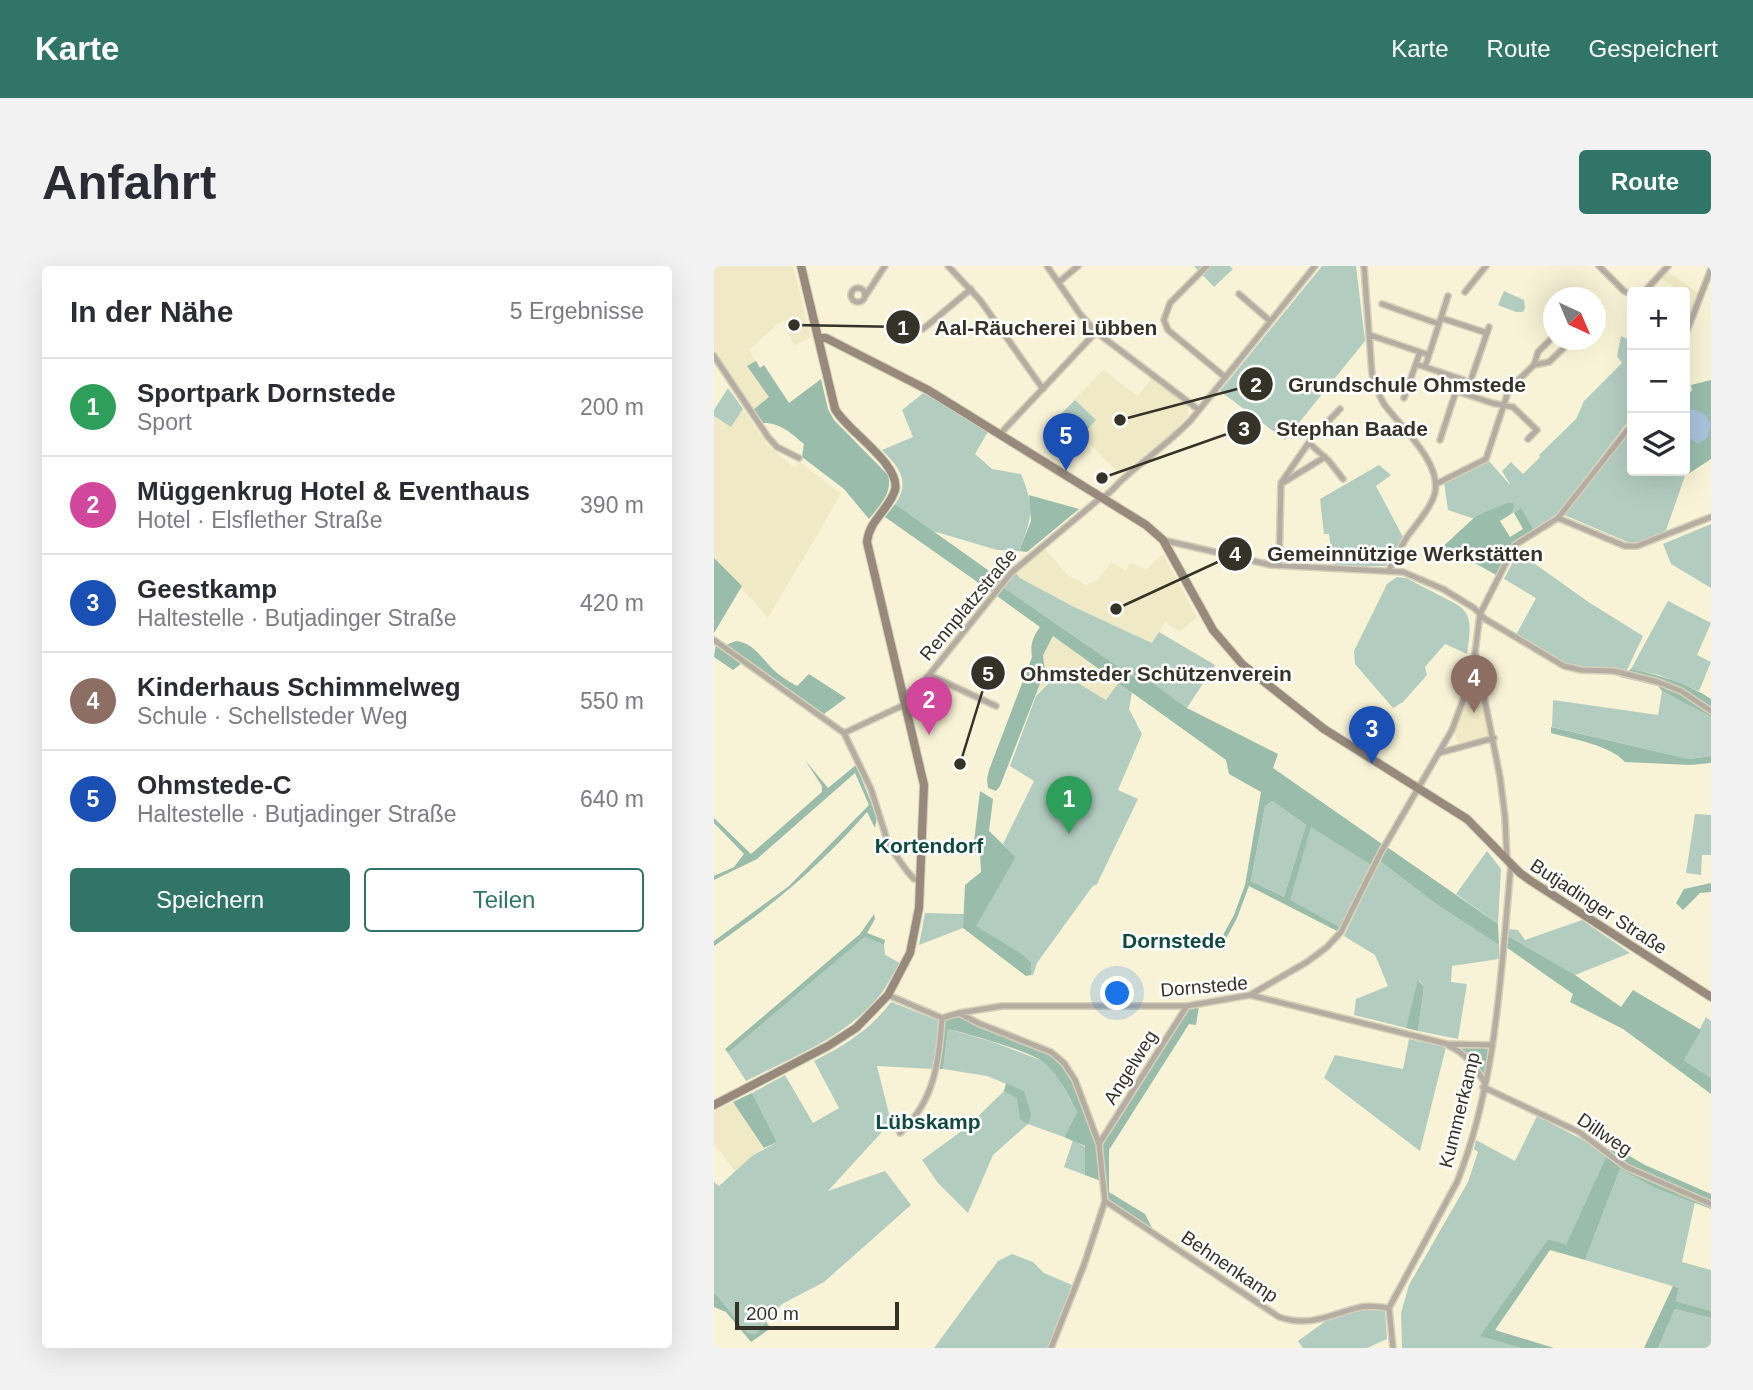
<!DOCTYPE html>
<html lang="de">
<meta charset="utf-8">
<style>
body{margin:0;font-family:Helvetica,sans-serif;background:#f2f2f3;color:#2b2b33}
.controls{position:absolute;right:21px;top:21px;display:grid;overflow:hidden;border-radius:7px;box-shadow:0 7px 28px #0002}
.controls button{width:63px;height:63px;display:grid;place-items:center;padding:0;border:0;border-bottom:2px solid #e1e1e2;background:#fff;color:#2b2b33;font:35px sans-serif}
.compass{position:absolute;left:829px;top:21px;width:63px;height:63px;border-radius:50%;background:#fff;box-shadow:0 7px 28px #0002;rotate:136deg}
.scale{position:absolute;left:21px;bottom:18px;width:164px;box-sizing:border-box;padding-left:7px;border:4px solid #353328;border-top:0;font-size:19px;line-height:24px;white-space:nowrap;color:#353328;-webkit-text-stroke:5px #fff;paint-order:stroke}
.you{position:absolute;left:404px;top:728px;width:24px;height:24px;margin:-18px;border:5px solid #fff;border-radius:50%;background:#1a73e8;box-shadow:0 0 0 10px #1a73e833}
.badge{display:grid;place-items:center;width:46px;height:46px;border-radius:50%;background:#307568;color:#fff;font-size:23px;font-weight:700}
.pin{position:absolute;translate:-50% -58px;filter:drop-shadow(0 2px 4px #0008)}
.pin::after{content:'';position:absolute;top:37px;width:24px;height:21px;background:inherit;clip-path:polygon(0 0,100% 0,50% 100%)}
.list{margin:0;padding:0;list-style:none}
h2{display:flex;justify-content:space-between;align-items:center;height:91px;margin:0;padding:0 28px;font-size:30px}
h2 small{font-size:23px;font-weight:400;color:#7c7c81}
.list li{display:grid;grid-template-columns:46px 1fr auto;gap:21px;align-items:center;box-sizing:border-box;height:98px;padding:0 28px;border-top:2px solid #e1e1e2}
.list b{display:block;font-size:26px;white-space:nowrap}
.list p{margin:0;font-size:23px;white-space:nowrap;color:#7c7c81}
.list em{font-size:23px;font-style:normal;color:#7c7c81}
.actions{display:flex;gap:14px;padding:21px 28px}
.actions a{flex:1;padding:16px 0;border:2px solid #307568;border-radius:7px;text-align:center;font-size:24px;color:#307568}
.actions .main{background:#307568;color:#fff}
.icon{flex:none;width:38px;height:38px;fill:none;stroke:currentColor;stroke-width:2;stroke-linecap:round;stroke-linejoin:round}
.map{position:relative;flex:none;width:997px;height:1082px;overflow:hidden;border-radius:7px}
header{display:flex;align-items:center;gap:42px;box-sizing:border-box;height:98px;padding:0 35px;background:#307568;color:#fff}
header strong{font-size:33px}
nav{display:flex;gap:38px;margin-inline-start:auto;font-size:24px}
.intro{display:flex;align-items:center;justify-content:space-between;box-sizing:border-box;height:168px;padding:0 42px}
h1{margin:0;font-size:49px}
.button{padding:18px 32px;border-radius:7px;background:#307568;color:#fff;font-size:24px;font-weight:700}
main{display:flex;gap:42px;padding:0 42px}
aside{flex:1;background:#fff;border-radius:7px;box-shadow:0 7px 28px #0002}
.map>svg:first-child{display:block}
.built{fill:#f0e9c5}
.green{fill:#b3ccc0}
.forest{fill:#99bcab;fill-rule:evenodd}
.water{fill:#aac2dc}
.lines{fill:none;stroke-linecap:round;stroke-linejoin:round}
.stream{stroke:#aac2dc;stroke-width:2}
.street-casing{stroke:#d5d0b7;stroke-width:8}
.secondary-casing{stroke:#d5d0b7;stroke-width:10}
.street{stroke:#b5aca2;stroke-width:5}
.secondary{stroke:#978a7c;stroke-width:8}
.labels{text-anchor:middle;stroke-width:5;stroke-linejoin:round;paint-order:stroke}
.street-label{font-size:19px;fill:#353328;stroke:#fff}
.neighbourhood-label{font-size:21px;font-weight:bold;fill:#104a40;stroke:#fff}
.leader{fill:none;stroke:#353328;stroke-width:2.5}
.callout-dot{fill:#353328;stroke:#fff;stroke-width:2.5}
.mark-label{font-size:21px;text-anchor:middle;font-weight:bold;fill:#fff}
.callout-label{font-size:21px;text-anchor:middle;font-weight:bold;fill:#353328;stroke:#fff;stroke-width:5;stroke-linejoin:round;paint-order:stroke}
</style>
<header>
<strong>Karte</strong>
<nav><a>Karte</a><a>Route</a><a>Gespeichert</a></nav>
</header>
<div class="intro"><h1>Anfahrt</h1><a class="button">Route</a></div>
<main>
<aside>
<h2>In der Nähe<small>5 Ergebnisse</small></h2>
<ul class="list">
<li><span class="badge" style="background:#2e9e5b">1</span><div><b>Sportpark Dornstede</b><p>Sport</p></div><em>200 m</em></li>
<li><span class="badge" style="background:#d1479c">2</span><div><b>Müggenkrug Hotel &amp; Eventhaus</b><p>Hotel · Elsflether Straße</p></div><em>390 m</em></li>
<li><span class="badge" style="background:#1a4fb4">3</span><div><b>Geestkamp</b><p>Haltestelle · Butjadinger Straße</p></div><em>420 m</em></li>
<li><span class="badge" style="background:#8d6e63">4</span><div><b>Kinderhaus Schimmelweg</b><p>Schule · Schellsteder Weg</p></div><em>550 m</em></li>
<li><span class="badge" style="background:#1a4fb4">5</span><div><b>Ohmstede-C</b><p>Haltestelle · Butjadinger Straße</p></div><em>640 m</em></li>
</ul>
<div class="actions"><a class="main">Speichern</a><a>Teilen</a></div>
</aside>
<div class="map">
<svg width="997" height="1082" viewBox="0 0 997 1082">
<rect width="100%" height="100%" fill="#f8f3d6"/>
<path class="built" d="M0,0H79L97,71L80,80L70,53L35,84L61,127L39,144L0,86Z
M954,6L987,29L971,69V26H960L959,20L948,13Z
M389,104L424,130L438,112L473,139L475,149L456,169L406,208L375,177L365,186L337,158Z
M29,143L54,180L81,202L86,196L127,228L54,352L0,292V150L17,161Z
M329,281L354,309L372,319L385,313L397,296L412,305L416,297L432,303L449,288L483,351L466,366L451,356L439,377L358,340L306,312L301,306Z
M339,369L405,416L393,434L346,406L321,429L331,405L329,389Z
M217,412L238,422L226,447L202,452L196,432L206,425Z
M768,427L777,470L745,480L740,465L754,430Z
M19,836L50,882L21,905L0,878V845Z"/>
<path class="green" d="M480,0H516L519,3L500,21Z
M608,0H642L651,75L571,174L506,125Z
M790,25L810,34L811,42L809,46H802L784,39Z
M907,70L918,75V150L842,250L820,264L807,243L797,248L800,242L762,250L761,253L734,244L730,216L774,194L797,220L788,205L797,196L809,208L826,191L825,189L862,153L870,135L908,97L903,90Z
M14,122L29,143L17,161L0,150V144Z
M212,125L275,164L261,188L278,203L307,208C321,242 318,252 305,285L283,284L219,265L181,238C197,216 185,201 168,184L199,171L188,144Z
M361,134L382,154L368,169L375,176L365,186L337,158Z
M913,164L918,168V205H964L971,210L950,270L923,280L848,248Z
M665,199L677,209L662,220L689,271L672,300H619L615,268H610L606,233Z
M997,258V322L957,298L949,278Z
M804,286L876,337L929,370L913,404L860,401L844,395L802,369L822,332L790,313Z
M301,306L306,312L358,340L438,377L445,366L501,399L473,442L423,406L419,411L289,321Z
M683,311L692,312L744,339C761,350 755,370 753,388L731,378L711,401L713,409L689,436L679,442L641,398L640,385L673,318Z
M954,335L997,357L983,389L997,396L985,425L945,409L917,403Z
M346,406L392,434L405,416L418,426L415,443L428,468L404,524L424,533L383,618L378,621L323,697L319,709H317V696L308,688L261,660L302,591L289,578L320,515L296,500L322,430Z
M948,425L997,451V490L975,493L838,461L839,434L944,449Z
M558,535L592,559L570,631L537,615L551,540Z
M981,548L997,549V589H988L987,609L972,607Z
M597,560L657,599L626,661L575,634Z
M773,585L787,603L784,658L742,628Z
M666,595L722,638L785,679V693L738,700L737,716L753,718L744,773L704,765L710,721L705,714L692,762L640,749L642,733L674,720L661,689L630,670Z
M211,647L250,648L249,662L205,679Z
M868,654L916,687L861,709L794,670L795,663L804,664L811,674Z
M151,671L170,679L171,689L186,697C180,706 175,716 169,725C136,770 80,790 32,815L14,787Z
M177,736L226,755L220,803L163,800L177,856L114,925L171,905L197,939L110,1016L68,1038L41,1068L34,1067L0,1026V916L5,920L38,890L63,876L38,827L71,809L99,857L125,842L100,795C131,779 156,764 177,736Z
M992,751L997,755V812L970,794Z
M234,763L279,776L331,796L345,813L363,846L350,871L314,858L279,889L254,947L224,917L208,894L253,861L290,825L303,833L310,825L273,810L229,803Z
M695,773L732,781L706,885L610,812L621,789L689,803Z
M823,850L875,877L892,891L852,980L834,973L767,1070L807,1082H688L687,1047L695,1019L754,916L764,886L760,883L762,874L801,895Z
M359,874L371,881V909L350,901Z
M906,903L941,922L981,936L968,996L997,1004V1045L962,1035L965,1022L871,994Z
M298,988L319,996L330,1007L358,1019L334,1082H220L284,995Z
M649,1043L671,1045L673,1073L653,1082H589L584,1075L613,1054Z
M961,1043L997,1052V1082H944Z"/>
<path class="forest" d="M42,95L46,102L50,99L75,137L107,113L114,143L120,154L174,209C179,227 166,239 155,253L130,223L88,191L90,178C77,167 66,156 47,157L39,144L55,131L33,100Z
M997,114V193L971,210L964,205H971V127L978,125L977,119Z
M315,229L365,243L313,286L305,285L317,255Z
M794,237H799L800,242L797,248L786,255L796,271L809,263L800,247L807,242L820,264L799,276L782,309L754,293L723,286L762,250Z
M181,238L288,314L279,327L171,251Z
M0,292L28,320L0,367Z
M289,321L419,411L422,405L473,442L564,488L559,502L668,578L657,599L597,561L576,634L626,661L623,665L535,620L523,652L506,684L502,682L520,649L531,619L547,526L515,508L512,494L339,370L329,389L331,405L286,520L282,525L274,522L273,513L275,504L318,391C316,378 319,371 326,361L283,330ZM558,535L592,559L570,631L537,615L551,540Z
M22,375C41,377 49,395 63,407C69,412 76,416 83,420L95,408L132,432L110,448L12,379Z
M2,377L28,397L19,404L0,391Z
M917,403C945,409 973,417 997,433V451L948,425L944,420L906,411Z
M837,461L975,493L997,490V497L976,499L911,496C896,479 858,473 837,467Z
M91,494L114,522L142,499L163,551L161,562L153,546C108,598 57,641 0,680V675L75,620L155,539L141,507L43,593L0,614V610L20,601L30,588L0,557V552L37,588L108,526V520Z
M266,525L279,533L275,565L302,591L262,660L308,688L317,696V709L312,710L249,662L251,619L267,606L266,588L259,584Z
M673,581L784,658L785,679L722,638L666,595Z
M997,617V626L986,627L969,644L962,637L970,623Z
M160,648L161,653L153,667L171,674L170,679L151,671L14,787L11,783L146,668Z
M794,670L861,709L907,741L919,724L987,764L970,794L997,812V828L909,763L856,736L859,728L792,681Z
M704,714L710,721L704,765L692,762Z
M485,740L482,759L475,758L395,884V926L431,948L439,964L392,934L387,879L474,742Z
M245,749L264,761L336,788L348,799L359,816L384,880L387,915L371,909V880L350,871L363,846C354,829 346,812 333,799C321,786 254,768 234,763L229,803H225L230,755Z
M742,780L775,782L770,812L763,799Z
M292,817L310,825L317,848L314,858L306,853L303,833L290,825Z
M38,827L63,876L50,882L19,836Z
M900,881L931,899L997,928V943L941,922L906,903L871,994L836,984L781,1064L840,1082H807L766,1070L834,973L852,979L892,891Z
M959,1020L965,1022L962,1035L997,1045V1052L961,1043L944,1082H930Z
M0,1026L34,1067L41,1068L52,1056L57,1062L37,1076L12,1046L0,1041Z"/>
<path class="water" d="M979,143L991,148L997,158L993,172L983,178L974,170L977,158L974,146Z"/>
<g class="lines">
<path class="stream" d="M997,12V13"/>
<g class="street-casing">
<path id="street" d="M234,0L266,34L329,123
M333,0L366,48L382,66L485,144
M493,0L456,37L450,54L454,64L511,111
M650,0L658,108C661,118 664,128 670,138C686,160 731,199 720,230C715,245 702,258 693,271C686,282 681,293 675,304
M885,0L910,25L918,29
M345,16L364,0
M137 29a7 7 0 1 1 14 0a7 7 0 1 1-14 0Z
M751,26L772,0
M930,26L954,0
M525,28L556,55
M152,29L171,0
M668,38L725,58
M727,52L773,67
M209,63L257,23
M656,69L715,89
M971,70L997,3
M0,90L54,171L63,181L85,192
M702,98L750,114
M820,99L835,96L854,78L850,74
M711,101L734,30
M742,125L778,137L799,141L823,164L814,173
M752,128L775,61
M690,132L706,86
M286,168L382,66
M726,174L746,113
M595,177L615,195L629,213
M570,216L611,191
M722,218L772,193L795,123L820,99L824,86L839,71
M844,252L911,280H923L997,251
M449,274L557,299L689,306L729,323L760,342L771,353L850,400L867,404L900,405L944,416L967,425L997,445
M565,300L567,217L598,172L626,143
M0,374L130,467L157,523L175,580L193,605L200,613L206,615
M762,390L786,511L791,551L793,594
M215,409L282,440
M189,429L204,421L215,409L298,306L384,234C396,229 400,221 409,213C431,193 456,176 477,154L601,0
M130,467L192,438
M725,487L780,472
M174,729L228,752L245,747L264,757L337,786L350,797L361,814L385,878L391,935L370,999L337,1082
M536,729L593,696L613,681L627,666L666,588L738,464L758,410L766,348L801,279L844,252L918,158
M245,747L288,740H473L536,729L733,778L778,779
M735,780C753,788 761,801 771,817
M769,821L865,866L912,901L997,938
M186,867C220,836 225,797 228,752
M385,878L473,740
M391,935L565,1051C597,1062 616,1048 647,1041C656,1039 665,1041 675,1042
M679,1082L675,1042L743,916C783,816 787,704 797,599"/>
</g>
<g class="secondary-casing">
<path id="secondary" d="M104,72H112L214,124L432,259L449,274L499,364L529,399L610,463L753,553L806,607L817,615L997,731
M0,839L114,780L142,762L174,729L196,687L205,642L210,519L153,276C155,254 175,244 181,224C187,198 133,165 121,143L87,0"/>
</g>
<use href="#street" class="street"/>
<use href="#secondary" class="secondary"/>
</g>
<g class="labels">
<g class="street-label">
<text transform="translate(254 338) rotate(-50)" y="7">Rennplatzstraße</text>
<text transform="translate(885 640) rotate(33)" y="7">Butjadinger Straße</text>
<text transform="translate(490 720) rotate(-5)" y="7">Dornstede</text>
<text transform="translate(416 801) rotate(-58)" y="7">Angelweg</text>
<text transform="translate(745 844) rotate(-76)" y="7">Kummerkamp</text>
<text transform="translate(891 868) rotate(34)" y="7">Dillweg</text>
<text transform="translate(516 1000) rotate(34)" y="7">Behnenkamp</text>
</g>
<g class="neighbourhood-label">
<text x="215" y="587">Kortendorf</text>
<text x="460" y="682">Dornstede</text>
<text x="214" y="863">Lübskamp</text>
</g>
</g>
<path class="leader" d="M80 59L189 61M406 154L542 118M388 212L530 162M402 343L521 288M246 498L274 407"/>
<g class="callout-dot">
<circle cx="80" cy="59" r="7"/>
<circle cx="406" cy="154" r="7"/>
<circle cx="388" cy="212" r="7"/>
<circle cx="402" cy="343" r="7"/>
<circle cx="246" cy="498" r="7"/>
<circle cx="189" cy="61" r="18"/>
<circle cx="542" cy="118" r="18"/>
<circle cx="530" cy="162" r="18"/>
<circle cx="521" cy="288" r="18"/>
<circle cx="274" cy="407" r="18"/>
</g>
<g class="mark-label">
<text x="189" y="69">1</text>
<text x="542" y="126">2</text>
<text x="530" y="170">3</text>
<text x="521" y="295">4</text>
<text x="274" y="415">5</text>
</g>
<g class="callout-label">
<text x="332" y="69">Aal-Räucherei Lübben</text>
<text x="693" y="126">Grundschule Ohmstede</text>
<text x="638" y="170">Stephan Baade</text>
<text x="691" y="295">Gemeinnützige Werkstätten</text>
<text x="442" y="415">Ohmsteder Schützenverein</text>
</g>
</svg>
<div class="controls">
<button>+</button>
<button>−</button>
<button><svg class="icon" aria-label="layers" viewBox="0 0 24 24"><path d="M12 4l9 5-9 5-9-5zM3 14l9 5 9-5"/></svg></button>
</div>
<svg class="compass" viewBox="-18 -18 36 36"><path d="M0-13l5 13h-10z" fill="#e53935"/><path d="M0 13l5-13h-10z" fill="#7c7c81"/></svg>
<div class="scale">200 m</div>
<div class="you"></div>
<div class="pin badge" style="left:355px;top:568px;background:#2e9e5b">1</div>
<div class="pin badge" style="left:215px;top:469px;background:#d1479c">2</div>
<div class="pin badge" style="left:658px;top:498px;background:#1a4fb4">3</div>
<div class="pin badge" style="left:760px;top:447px;background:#8d6e63">4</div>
<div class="pin badge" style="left:352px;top:205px;background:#1a4fb4">5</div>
</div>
</main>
